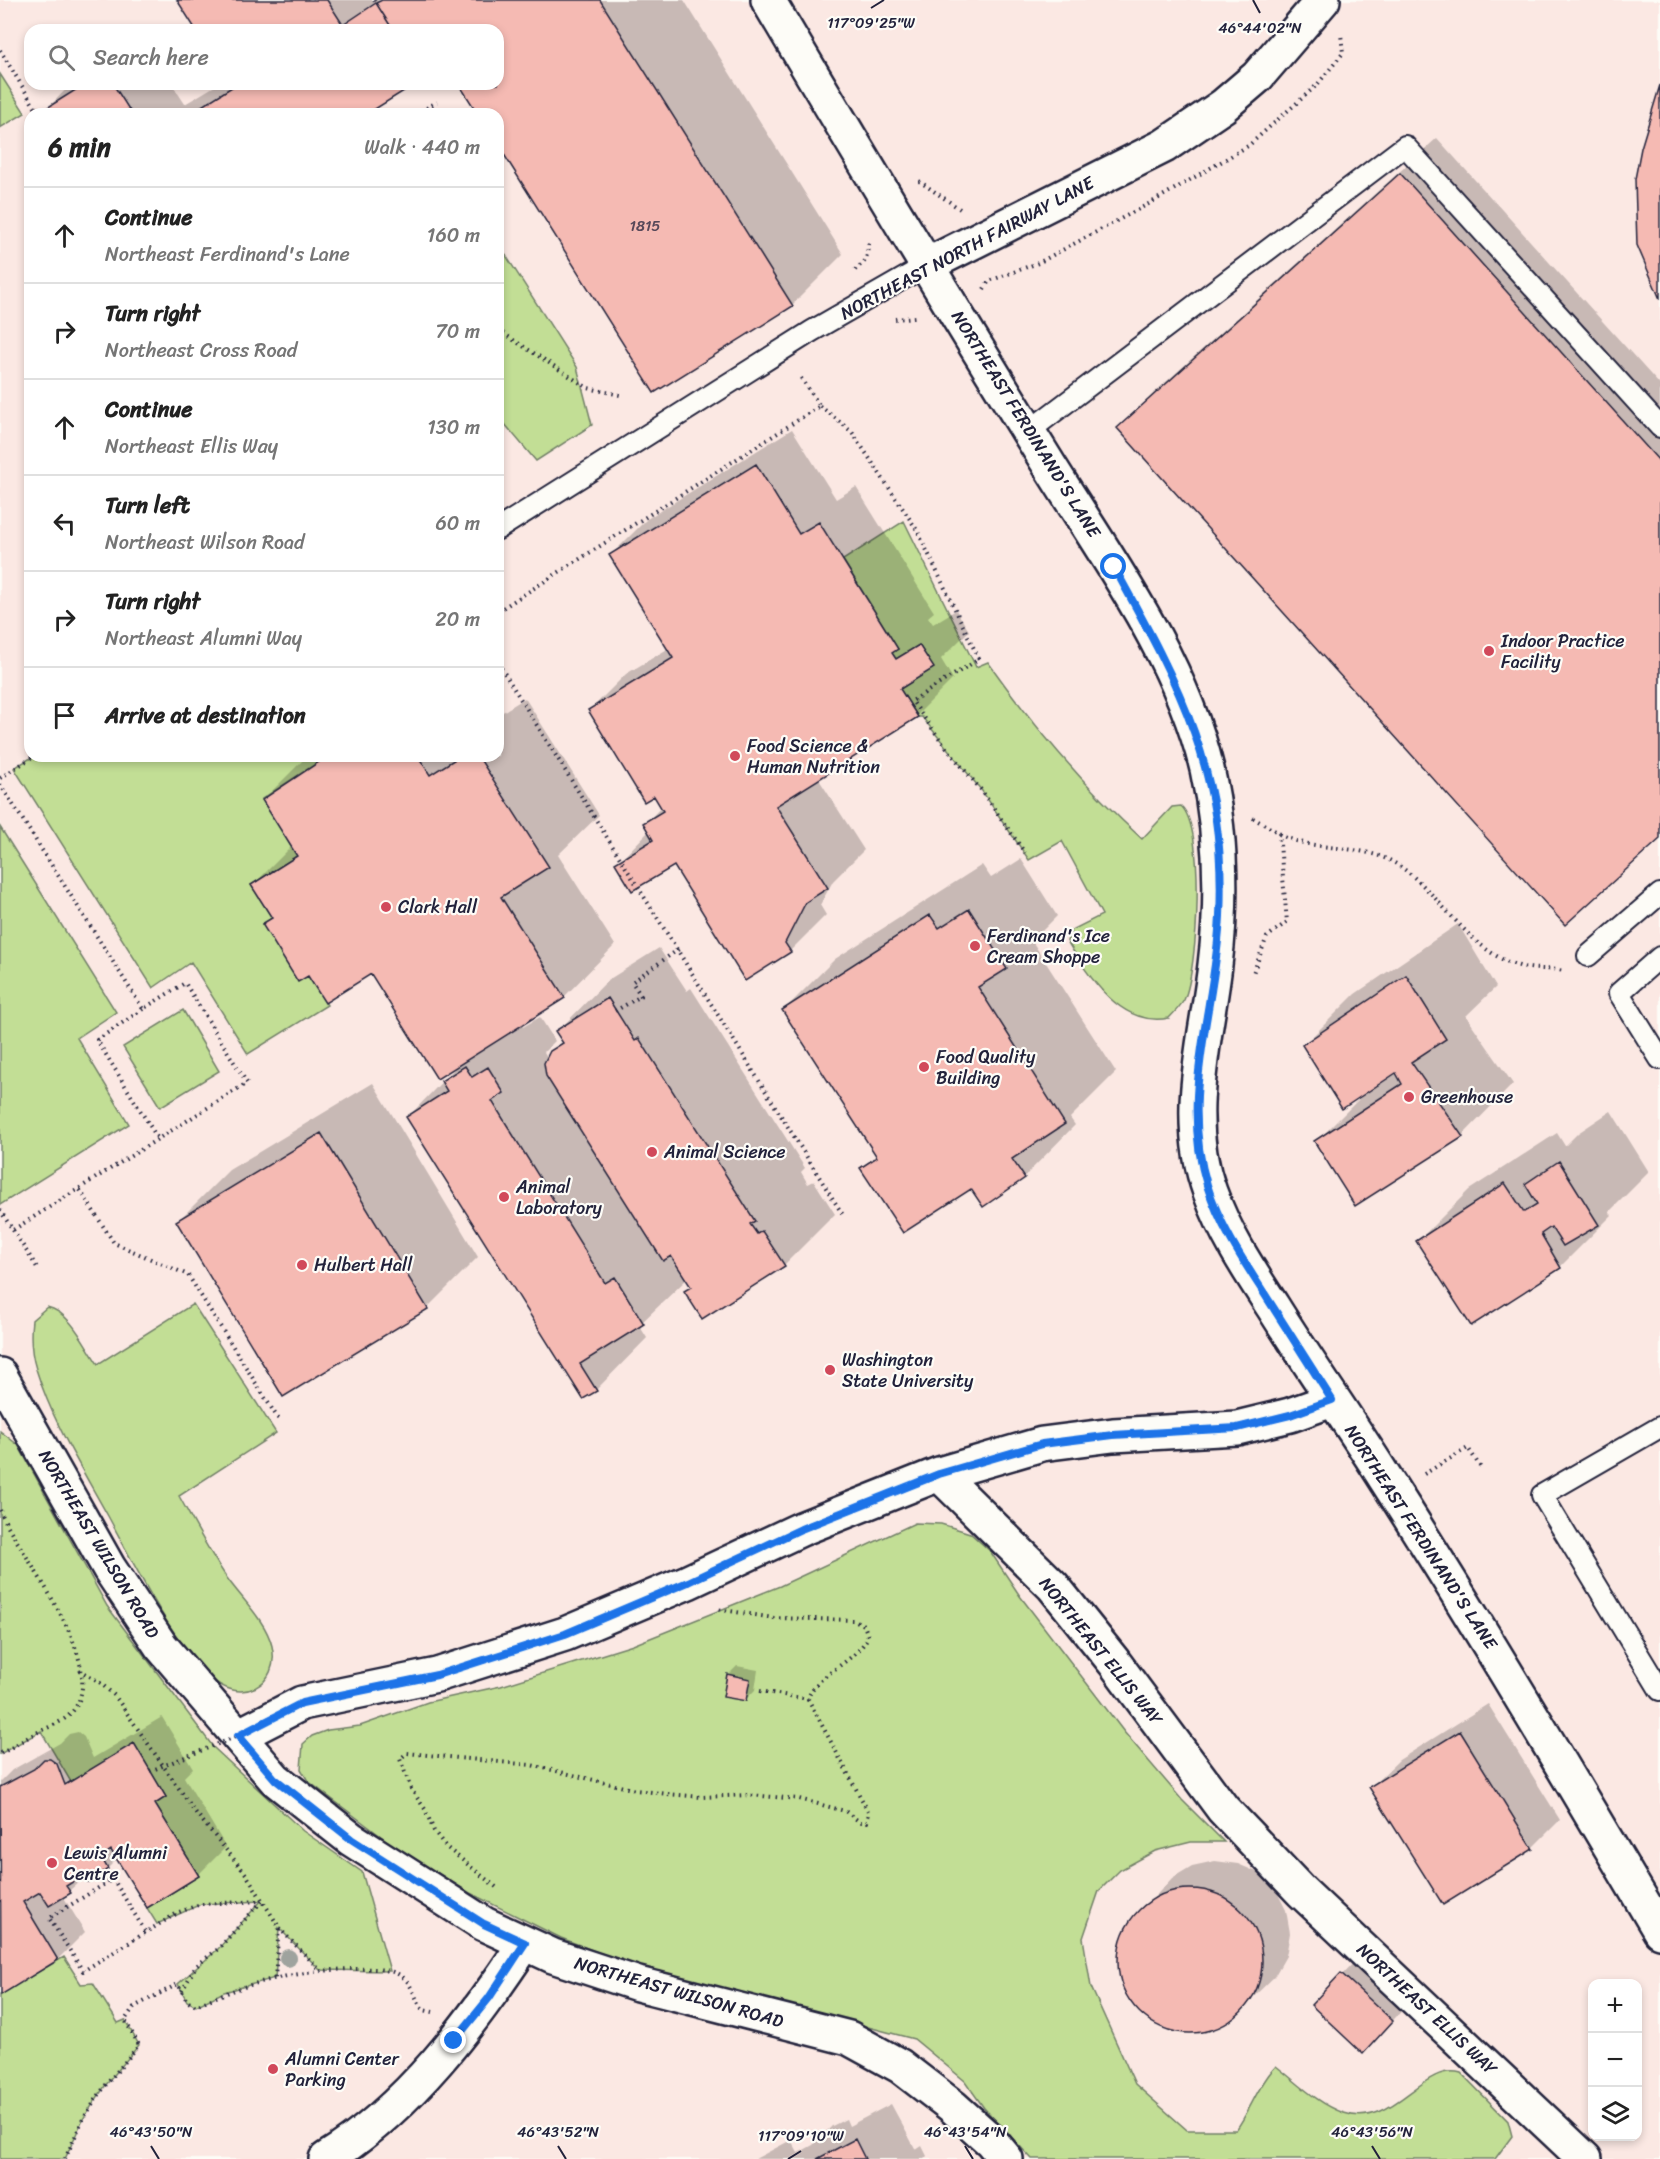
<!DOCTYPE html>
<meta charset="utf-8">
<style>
body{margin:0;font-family:Sriracha,sans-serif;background:#f6f6f6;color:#222}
.controls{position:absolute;right:18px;bottom:18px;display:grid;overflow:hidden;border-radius:12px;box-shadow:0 3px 9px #0003}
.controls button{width:54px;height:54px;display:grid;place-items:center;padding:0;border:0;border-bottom:2px solid #e0e0e0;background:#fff;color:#222;font:30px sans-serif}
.stop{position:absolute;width:18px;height:18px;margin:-14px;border:4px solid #1a73e8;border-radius:50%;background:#fff}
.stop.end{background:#1a73e8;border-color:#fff;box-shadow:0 2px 6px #0008}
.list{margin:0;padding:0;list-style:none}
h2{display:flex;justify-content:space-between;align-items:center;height:78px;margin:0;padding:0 24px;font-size:26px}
h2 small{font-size:20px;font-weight:400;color:#767676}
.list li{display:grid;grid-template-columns:39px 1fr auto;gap:18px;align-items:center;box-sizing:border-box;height:96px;padding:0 24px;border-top:2px solid #e0e0e0}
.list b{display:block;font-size:22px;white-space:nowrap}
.list p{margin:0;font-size:20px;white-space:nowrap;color:#767676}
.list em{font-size:20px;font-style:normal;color:#767676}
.icon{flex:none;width:33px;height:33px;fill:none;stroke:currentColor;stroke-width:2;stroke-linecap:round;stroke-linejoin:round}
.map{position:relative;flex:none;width:1660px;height:2159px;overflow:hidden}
.search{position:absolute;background:#fff;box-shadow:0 3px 9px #0003;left:24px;top:24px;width:480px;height:66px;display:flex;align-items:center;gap:15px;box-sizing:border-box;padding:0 21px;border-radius:18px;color:#767676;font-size:22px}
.panel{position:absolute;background:#fff;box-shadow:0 3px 9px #0003;left:24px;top:108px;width:480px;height:654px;border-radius:18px}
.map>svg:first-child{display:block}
.built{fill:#fbe8e3;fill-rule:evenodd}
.green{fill:#c2de95;stroke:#728068;stroke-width:1.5}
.shadow{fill:#0003}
.building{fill:#f5bab3;stroke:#22223b;stroke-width:1.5}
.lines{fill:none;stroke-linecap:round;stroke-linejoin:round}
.lane-casing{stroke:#22223b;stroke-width:24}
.street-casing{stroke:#22223b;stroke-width:38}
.path{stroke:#22223b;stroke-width:4;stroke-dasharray:1.5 4.5;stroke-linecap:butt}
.lane{stroke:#fdfcf7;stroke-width:20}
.street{stroke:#fdfcf7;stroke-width:33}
.path-bridge{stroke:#22223b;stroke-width:4;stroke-dasharray:1.5 4.5;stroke-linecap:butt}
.tree{fill:#9fa39e}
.route{stroke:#1a73e8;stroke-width:8}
.ticks{fill:none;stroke:#22223b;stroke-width:2}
.poi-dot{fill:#d1495b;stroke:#fdfcf7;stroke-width:2}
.labels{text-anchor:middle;stroke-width:4.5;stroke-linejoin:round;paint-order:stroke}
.number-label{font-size:15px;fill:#574859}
.street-label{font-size:18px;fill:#22223b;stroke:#fdfcf7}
.poi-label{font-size:18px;fill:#22223b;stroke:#fdfcf7;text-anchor:start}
.ticks-label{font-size:15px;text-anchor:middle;fill:#22223b;stroke:#fdfcf7;stroke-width:4.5;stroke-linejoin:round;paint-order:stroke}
</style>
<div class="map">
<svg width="1660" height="2159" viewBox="0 0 1660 2159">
<rect width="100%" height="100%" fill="#fdfcf7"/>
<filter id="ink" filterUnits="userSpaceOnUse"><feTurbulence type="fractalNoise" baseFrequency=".0167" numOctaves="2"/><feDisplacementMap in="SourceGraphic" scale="12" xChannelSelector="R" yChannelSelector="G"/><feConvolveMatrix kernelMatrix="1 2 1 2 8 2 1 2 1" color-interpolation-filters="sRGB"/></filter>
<g filter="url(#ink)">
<path class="built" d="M0,0H1660V2159H0ZM30,30H498V84H30ZM30,114H498V756H30ZM1592,1984H1638V2136H1592Z"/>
<path class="green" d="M0,74L25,113L0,128Z
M498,243L577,367L592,425L536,461L498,416Z
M904,521L976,667L988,662C1034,727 1083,785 1142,839L1172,807L1181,806C1206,828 1198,969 1184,1000C1180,1007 1174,1013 1169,1018C1121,1028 1089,977 1067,941L1072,930L1102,915L1062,841L1029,860L982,791L922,717H918L900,689L933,668L919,645L896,659L892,653L898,649L843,560Z
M34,756H328L262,799L297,856L251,885L272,918L262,924L308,976L327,1005L248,1054L191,962L153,988L14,768Z
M0,827L116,1012L77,1038L129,1124L0,1205Z
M183,1010L219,1071L160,1107L123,1047Z
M193,1304L276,1433L179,1496C194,1523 209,1552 227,1578C241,1598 266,1621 272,1646C281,1686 239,1707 209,1676C169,1636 135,1566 108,1516C82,1469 52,1421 36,1369C31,1353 30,1337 32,1320L47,1307C71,1312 85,1346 98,1364Z
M0,1431L18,1445L107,1606L214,1748L303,1831L362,1872L390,1971L320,1970L279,1928L275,1978L224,1992L196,2006L187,2001L178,1984L218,1949L261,1901L201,1904L157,1924L147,1908L199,1876L155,1804L166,1797L134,1744L71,1782L41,1731L0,1754Z
M915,1523L941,1524L970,1533L990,1551L1020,1596L1124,1732L1182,1800L1224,1842H1191L1155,1851L1120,1870L1099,1891L1083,1938L1091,1987L1135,2084L1187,2130H1236C1251,2109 1258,2085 1276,2066C1298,2083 1318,2104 1344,2113C1394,2130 1421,2062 1461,2073L1508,2121L1512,2136L1495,2159H1032L984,2108L965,2081L914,2039L634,1966L561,1938L470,1893L398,1849L308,1781L301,1769L303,1744L312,1736L328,1730L360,1726L428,1702L501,1686L633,1645L780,1586Z
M64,1957L81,1984L93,1983L118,2023L125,2020L139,2045L105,2086L83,2119L65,2159H0V1994Z"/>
<path class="shadow" d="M179,0H684L843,254L792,305L498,142V114H480L461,84H498V30H198Z
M71,84H172L185,104L218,84H412L364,114H45L44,112Z
M1437,138L1660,385V837L1119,428L1156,391Z
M792,429L836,499L856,487L934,612L928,617L933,624L956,610L969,631L941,659L953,679L917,715L818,778L864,850L833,881L820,905L826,915L790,951L674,864H617L649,831L645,824L662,806L590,710L626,674L669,648L611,555L647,519Z
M525,698L599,815L558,855L615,945L564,997L521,1024L523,1027L540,1017L555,1041L544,1052L548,1058L563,1041L557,1032L608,980L659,948L687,991L691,988L805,1168L801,1172L808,1184L814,1181L835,1214L784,1265L686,1291L692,1285L687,1279L639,1325L647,1338L596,1390L408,1117L459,1064L372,972L308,974L264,924L272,916L253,885L292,846L263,800L307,756H498V715Z
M1021,859L1057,916L1032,941L1116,1072L1070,1118L1075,1125L1024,1177L971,1187L862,1168L877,1154L784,1010L835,959L982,865L991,878Z
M1458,924L1496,987L1466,1016L1513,1084L1462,1136L1355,1204L1316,1142L1362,1096L1304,1045L1355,994Z
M373,1083L478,1257L427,1308L178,1221L229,1170Z
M1611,1111L1649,1172L1609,1212L1612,1215L1560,1267L1471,1324L1418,1241L1469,1190L1557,1133L1565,1146L1578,1133Z
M737,1666L758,1670L755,1690L746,1699L728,1675Z
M1488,1704L1560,1820L1532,1848L1371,1787L1399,1760Z
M162,1717L193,1768L184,1777L226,1847L198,1875L118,1858L108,1868L88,1880L86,1876L63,1896L85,1932L58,1959L1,1993L0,1782L12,1770L60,1743L69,1734L78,1732L84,1737L93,1758Z
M1215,1861L1238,1864L1259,1873L1276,1890L1286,1910L1290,1933L1286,1956L1274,1977L1245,2005L1228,2020L1207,2029L1183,2031L1161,2025L1142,2011L1127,1993L1120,1970L1121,1947L1129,1925L1172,1878L1192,1866Z
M1361,1955L1411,2001L1381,2033L1313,2005Z
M891,2104L916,2150L922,2146L927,2156L924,2159H755L791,2140L798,2153L813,2145L832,2126L846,2119L849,2126Z"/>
<path class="building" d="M177,0H327L343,25L376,3L393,30H196Z
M382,0H600L793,306L654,393L498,145V114H478L459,84H498V30H393L376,3Z
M85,84H113L132,114H44L42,111Z
M230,84H415L367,114H189L232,87Z
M1660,85V299L1637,245L1635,179L1641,148Z
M1400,173L1660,462V839L1565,925L1117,428Z
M756,464L799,534L819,522L898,649L892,653L896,659L919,645L934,668L900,689L918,717L776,806L828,888L806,902L785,943L791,952L745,981L674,866L632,891L615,863L653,840L643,823L663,811L654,796L644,802L588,710L673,658L609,555Z
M328,756H418L430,775L460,756H478L549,867L501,897L565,998L437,1079L371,974L325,1003L308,976L298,982L262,924L272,918L251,885L297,856L262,800Z
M969,909L1007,969L978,987L1065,1124L1012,1159L1025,1178L983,1207L971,1189L903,1233L860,1168L877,1157L782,1010L930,915L939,928Z
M1406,975L1446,1039L1411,1062L1463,1137L1355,1206L1314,1141L1402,1084L1396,1073L1342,1109L1302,1045Z
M608,998L635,1041L639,1038L755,1221L750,1224L757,1234L762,1231L785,1266L702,1319L684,1291L691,1287L671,1256L663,1261L546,1076L544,1063L550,1051L563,1043L555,1031Z
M465,1066L472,1077L488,1067L504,1093L492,1101L605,1283L615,1277L644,1324L580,1364L597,1391L583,1399L406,1117L447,1091L441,1081Z
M321,1133L428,1309L283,1397L176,1221Z
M1559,1161L1599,1225L1563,1246L1551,1227L1541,1234L1561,1268L1471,1326L1416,1241L1505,1183L1524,1212L1537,1204L1525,1184Z
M727,1674L750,1679L746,1701L723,1697Z
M1460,1731L1533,1849L1443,1905L1369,1787Z
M134,1743L166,1797L155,1804L199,1876L147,1908L111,1850L101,1857L108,1869L88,1882L84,1875L66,1886L71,1893L49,1906L40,1892L23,1902L58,1960L1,1995L0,1787L34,1769L44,1759H50L57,1764L65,1785Z
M1118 1961a72 72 0 1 1 144 0a72 72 0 1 1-144 0Z
M1341,1973L1393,2021L1363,2054L1311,2005Z
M855,2139L865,2159H817Z"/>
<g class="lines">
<g class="lane-casing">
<path id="lane" d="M1029,431L1405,146L1660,427
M498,529L812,331L927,265
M1588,956L1660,894
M1660,957L1619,993L1660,1059
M1660,1427L1542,1495L1660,1690"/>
</g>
<g class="street-casing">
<path id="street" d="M768,0C859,154 951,307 1046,460C1106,557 1180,656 1207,769C1222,835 1223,899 1215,965C1206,1042 1182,1116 1210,1192C1225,1234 1249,1270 1273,1307C1308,1363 1346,1417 1381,1472C1478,1623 1569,1777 1660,1931
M927,265L1164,146L1223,106L1257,77L1323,0
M0,1375L109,1568L161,1646L275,1779L351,1839L484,1924L553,1956L638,1984L849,2038L900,2066L952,2106L991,2141L1006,2159
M939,1474L1053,1586L1114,1662L1223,1809L1301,1891L1585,2159
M238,1736L302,1703L437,1675L565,1634L688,1582L801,1529L939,1474L1042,1444L1113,1435L1237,1428L1290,1415L1332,1400
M326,2159C409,2108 472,2023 525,1943"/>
</g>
<path class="path" d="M374,0L376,3
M0,50L36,109
M416,114L437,102
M919,181L960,209
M855,270L866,260L869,241
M984,289L989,281L1038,263L1154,201L1248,146L1317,85L1343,53L1341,34
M895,319L915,317
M498,330L588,388L620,395
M820,406L852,432L917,530L979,659L912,701L948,750L982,791L1025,853
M498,611L820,406L799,375
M498,663L843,1215
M0,778L34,756
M0,784L143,1009L185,983L247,1083L13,1230
M1253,818L1279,833L1287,922L1267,937L1253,973
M1279,834C1316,854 1364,841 1401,867C1443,896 1470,954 1523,967C1536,970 1551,968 1564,971
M143,1009L97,1040L158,1139
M615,1011L641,996L632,982L679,949
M80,1190L114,1243L188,1275L279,1420
M0,1210L38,1269
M1424,1474L1468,1448L1481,1468
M0,1510C18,1555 119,1671 68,1716C60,1723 49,1727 40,1731C26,1738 13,1747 0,1754
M79,1670L98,1681L115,1696L196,1813L246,1874L279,1927L275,1978
M760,1691L808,1699
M496,1887L446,1847L434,1831L425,1809L411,1789L400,1759L407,1753L531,1765L636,1790L667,1794L702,1797L749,1795L799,1799L845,1811L860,1822H867L869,1813L808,1699C814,1674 857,1663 868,1636L864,1625L854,1620L774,1618L717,1609
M279,1928L320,1970
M145,1931L113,1879L49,1918L83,1971L179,1912L201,1904L262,1901
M182,1991L196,1966L218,1949L262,1901
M65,2159L83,2119L105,2086L139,2045L125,2020L134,2007L178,1984L187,2001L196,2006C246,1982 297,1971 351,1969C367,1969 388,1967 401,1976C412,1982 415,2000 423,2010L433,2012"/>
<use href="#lane" class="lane"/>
<use href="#street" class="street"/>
<path class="path-bridge" d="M150,1771L238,1736"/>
</g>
<circle class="tree" cx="288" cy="1958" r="9"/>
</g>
<g class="lines" filter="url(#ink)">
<path class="route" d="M454,2041L489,1998L525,1943L484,1924L351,1839L275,1779L238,1736L302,1703L437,1675L565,1634L688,1582L801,1529L939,1474L1042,1444L1113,1435L1237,1428L1290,1415L1332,1400C1309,1364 1286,1328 1264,1293C1242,1259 1219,1224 1207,1185C1179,1094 1216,1006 1220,916C1227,773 1180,687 1114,567"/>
</g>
<path class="ticks" d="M1253,0L1260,13M871,8L884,0M151,2146L159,2159M558,2146L566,2159M965,2146L973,2159M1372,2146L1380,2159M788,2159L801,2151"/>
<g class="poi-dot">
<circle cx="1489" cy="651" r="6"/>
<circle cx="735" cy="756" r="6"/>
<circle cx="386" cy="907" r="6"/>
<circle cx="975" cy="946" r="6"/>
<circle cx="924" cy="1067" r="6"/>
<circle cx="1409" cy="1097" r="6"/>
<circle cx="652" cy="1152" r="6"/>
<circle cx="504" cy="1197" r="6"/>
<circle cx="302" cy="1265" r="6"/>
<circle cx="830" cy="1370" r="6"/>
<circle cx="52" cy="1863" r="6"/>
<circle cx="273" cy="2069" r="6"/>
</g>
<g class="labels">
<g class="number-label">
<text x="645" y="231">1815</text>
</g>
<g class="street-label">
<text transform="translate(967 248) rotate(-28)" y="6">NORTHEAST NORTH FAIRWAY LANE</text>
<text transform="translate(1026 424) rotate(58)" y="6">NORTHEAST FERDINAND'S LANE</text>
<text transform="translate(1421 1537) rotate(57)" y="6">NORTHEAST FERDINAND'S LANE</text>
<text transform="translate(99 1544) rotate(59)" y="6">NORTHEAST WILSON ROAD</text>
<text transform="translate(1101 1651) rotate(51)" y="6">NORTHEAST ELLIS WAY</text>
<text transform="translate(679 1992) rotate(16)" y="6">NORTHEAST WILSON ROAD</text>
<text transform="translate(1427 2009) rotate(43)" y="6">NORTHEAST ELLIS WAY</text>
</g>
<g class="poi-label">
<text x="1501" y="647">Indoor Practice<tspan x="1501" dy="21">Facility</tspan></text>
<text x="747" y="752">Food Science &amp;<tspan x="747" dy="21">Human Nutrition</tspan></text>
<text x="398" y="913">Clark Hall</text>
<text x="987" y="942">Ferdinand's Ice<tspan x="987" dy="21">Cream Shoppe</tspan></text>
<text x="936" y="1063">Food Quality<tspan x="936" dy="21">Building</tspan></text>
<text x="1421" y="1103">Greenhouse</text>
<text x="664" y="1158">Animal Science</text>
<text x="516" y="1193">Animal<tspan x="516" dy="21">Laboratory</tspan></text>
<text x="314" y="1271">Hulbert Hall</text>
<text x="842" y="1366">Washington<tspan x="842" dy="21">State University</tspan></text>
<text x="64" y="1859">Lewis Alumni<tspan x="64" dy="21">Centre</tspan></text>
<text x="285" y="2065">Alumni Center<tspan x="285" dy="21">Parking</tspan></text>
</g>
</g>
<g class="ticks-label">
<text x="871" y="28">117°09'25"W</text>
<text x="1260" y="33">46°44'02"N</text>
<text x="151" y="2137">46°43'50"N</text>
<text x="558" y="2137">46°43'52"N</text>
<text x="965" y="2137">46°43'54"N</text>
<text x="1372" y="2137">46°43'56"N</text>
<text x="801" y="2141">117°09'10"W</text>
</g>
</svg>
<div class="controls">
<button>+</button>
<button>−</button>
<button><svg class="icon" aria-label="layers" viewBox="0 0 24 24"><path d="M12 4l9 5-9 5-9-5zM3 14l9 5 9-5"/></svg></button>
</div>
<div class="stop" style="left:1114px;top:567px"></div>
<div class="stop end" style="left:454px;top:2041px"></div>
<div class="search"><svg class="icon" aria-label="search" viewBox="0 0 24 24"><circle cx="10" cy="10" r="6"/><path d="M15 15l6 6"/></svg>Search here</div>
<section class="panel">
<h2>6 min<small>Walk · 440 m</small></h2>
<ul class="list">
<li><svg class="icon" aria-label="ahead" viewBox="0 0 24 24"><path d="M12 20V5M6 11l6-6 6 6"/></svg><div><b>Continue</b><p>Northeast Ferdinand's Lane</p></div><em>160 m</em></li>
<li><svg class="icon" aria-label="right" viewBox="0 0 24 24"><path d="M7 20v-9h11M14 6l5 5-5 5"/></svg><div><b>Turn right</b><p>Northeast Cross Road</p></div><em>70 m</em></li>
<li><svg class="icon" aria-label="ahead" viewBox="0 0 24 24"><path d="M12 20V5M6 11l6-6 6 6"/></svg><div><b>Continue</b><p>Northeast Ellis Way</p></div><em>130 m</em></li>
<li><svg class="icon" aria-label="left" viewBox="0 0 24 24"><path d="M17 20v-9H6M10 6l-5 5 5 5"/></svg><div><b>Turn left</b><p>Northeast Wilson Road</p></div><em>60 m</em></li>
<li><svg class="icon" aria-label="right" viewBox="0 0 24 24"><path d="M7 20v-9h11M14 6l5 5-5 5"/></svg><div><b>Turn right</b><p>Northeast Alumni Way</p></div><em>20 m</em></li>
<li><svg class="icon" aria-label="arrive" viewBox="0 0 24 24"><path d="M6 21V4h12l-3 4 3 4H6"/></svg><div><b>Arrive at destination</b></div></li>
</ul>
</section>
</div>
